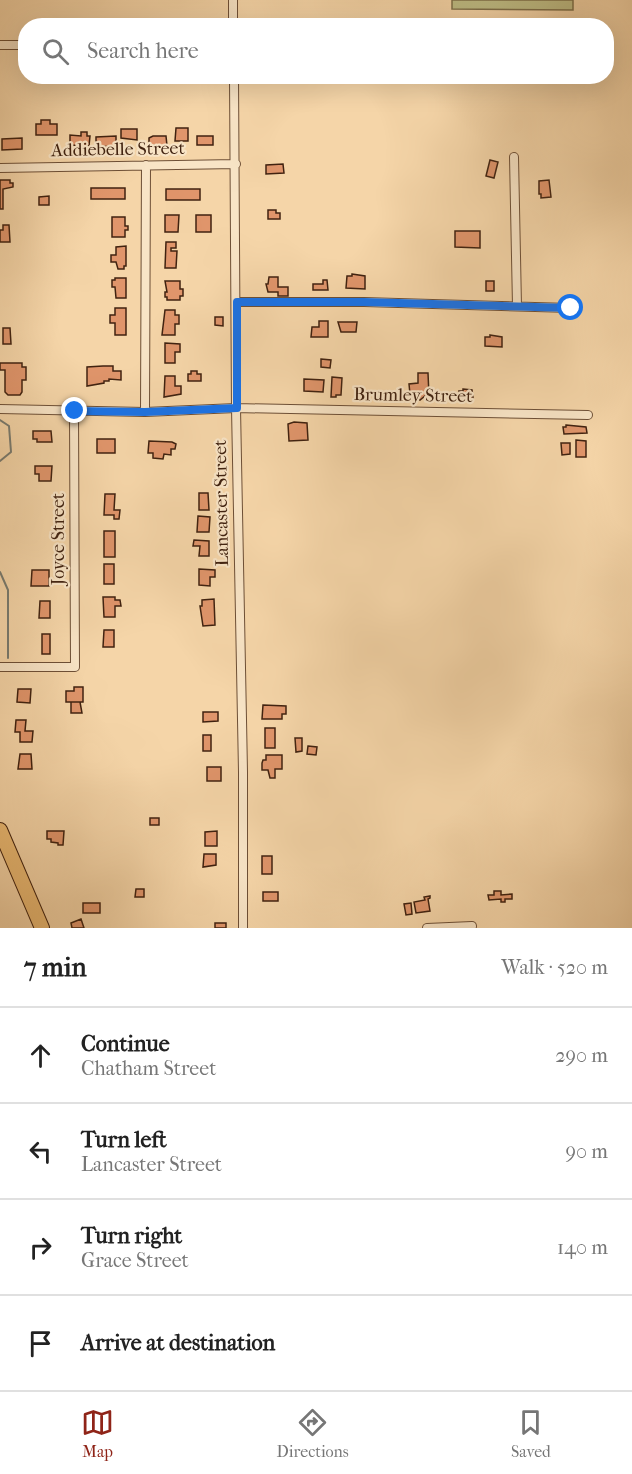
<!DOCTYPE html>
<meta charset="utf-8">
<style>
body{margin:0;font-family:"IM FELL French Canon",serif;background:#f2f2f2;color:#222}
.stop{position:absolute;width:18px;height:18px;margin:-14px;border:4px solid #1a73e8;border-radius:50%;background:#fff}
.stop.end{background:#1a73e8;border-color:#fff;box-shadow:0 2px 6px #0008}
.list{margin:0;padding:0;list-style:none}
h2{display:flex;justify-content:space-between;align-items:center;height:78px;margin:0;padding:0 24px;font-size:26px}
h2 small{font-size:20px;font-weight:400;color:#767676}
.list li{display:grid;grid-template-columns:39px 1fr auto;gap:18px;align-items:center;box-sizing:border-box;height:96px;padding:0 24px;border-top:2px solid #e0e0e0}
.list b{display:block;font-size:22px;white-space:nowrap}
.list p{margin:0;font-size:20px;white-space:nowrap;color:#767676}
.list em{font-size:20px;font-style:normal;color:#767676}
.icon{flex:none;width:33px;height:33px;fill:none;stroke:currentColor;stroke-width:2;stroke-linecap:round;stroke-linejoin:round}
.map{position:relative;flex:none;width:632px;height:928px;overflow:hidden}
.search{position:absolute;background:#fff;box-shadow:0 6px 24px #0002;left:18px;right:18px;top:18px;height:66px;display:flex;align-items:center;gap:15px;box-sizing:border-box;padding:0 21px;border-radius:24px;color:#767676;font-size:22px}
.sheet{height:462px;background:#fff}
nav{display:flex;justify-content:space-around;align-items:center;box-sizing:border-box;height:84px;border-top:2px solid #e0e0e0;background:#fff;font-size:16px;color:#767676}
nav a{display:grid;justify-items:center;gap:3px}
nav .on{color:#8f2418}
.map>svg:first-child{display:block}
.green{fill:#bebd86;stroke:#7f704b;stroke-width:1.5}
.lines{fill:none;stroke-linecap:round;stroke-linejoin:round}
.stream{stroke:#787b70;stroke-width:2}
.building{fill:#e0956b;stroke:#402210;stroke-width:1.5}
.street-casing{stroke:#6d4f36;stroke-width:10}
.primary-casing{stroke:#402210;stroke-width:16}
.street{stroke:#f8e4c6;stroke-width:8}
.primary{stroke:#eaba74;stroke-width:14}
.route{stroke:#1a73e8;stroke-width:8}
.labels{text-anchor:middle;stroke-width:4.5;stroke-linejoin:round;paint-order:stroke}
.street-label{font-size:18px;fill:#402210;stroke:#f8e4c6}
</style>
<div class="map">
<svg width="632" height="928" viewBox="0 0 632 928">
<rect width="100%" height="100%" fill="#f5d5a8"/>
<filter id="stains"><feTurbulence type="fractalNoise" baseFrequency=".00333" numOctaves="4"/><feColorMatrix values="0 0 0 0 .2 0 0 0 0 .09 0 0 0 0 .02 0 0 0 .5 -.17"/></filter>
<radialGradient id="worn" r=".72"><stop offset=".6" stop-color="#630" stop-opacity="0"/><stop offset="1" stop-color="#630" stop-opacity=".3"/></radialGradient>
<path class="green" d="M452,0H573V10L452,9Z"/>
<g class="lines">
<path class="stream" d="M0,420L9,426L11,452L0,461
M0,572L8,590V658"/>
</g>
<path class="building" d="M41,120H50V124H57V135H36V124H41Z
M176,128H188V141H175Z
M121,129H137V140L121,138Z
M81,132H87V136H90L89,146L70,145V135L81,136Z
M116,136V147L96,146V137Z
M153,136H166L167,146L149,145V138Z
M197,136H213V145H197Z
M22,138V149L2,150V139Z
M490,160L498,162L494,178L486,176Z
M283,164L284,173L266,174V165Z
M0,180H10V183H13V187L3,189V209H0Z
M549,180L551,197L541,198V194H539V181Z
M91,188H125V199H91Z
M166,189H200V200H166Z
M49,196V205H39V197Z
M268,210H276V213H280V219H268Z
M165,215H179L178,232H165Z
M196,215H211V232H196Z
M112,217H125V226H128V230H125V237H112Z
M3,225H9L10,242H0V230H3Z
M455,231H480V248L455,247Z
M166,242H176V248H171V251H177L176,268H165Z
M126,246V266H124V269H118L116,262H111V255H116V247Z
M352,274L365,276V289L346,288L347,276H352Z
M269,277H278V287H288V296H278V292H268L266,284H268Z
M115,278H126V298H116L115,287H112V280H115Z
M323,280H327L328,290H313V284H323Z
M165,281H180V289H183V296H180V300H167V297H165V292H167Z
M486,281H494V291H486Z
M115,308H126V335H115V323H110V315H115Z
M165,310H175V315H179V324H175V335H162Z
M215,317H223V326L215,325Z
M319,321H328V337H311L312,327H319Z
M338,322H357L356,332H341Z
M3,328H10L11,344H3Z
M490,335L502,337V347L485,346V337H490Z
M165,343L180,344V352H175V363H165Z
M321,359L331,360L330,368L321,367Z
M0,363H22V367H26V380H22V392L20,395H8L5,392V370H0Z
M103,366H113V371H121V380L109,379V381H104V383L87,386V367Z
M191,371H197V374H201V381H188V374H191Z
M418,373H428L429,396H425L420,400L415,397H411L410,394L409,384L418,383Z
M165,376H175V386H181V394L164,397Z
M332,377L342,378L341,395H336V397H331Z
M304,379L324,380L323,392L304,391Z
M463,389L472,390L473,398L467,399L460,397L459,391H463Z
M294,422L307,423L308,440L289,441L288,424Z
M566,425L586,427L587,433L564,434L563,427H566Z
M33,431H51L52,442H37V439H33Z
M97,439H115V453H97Z
M576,440L586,441V457H576Z
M149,441L172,442L176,444L175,449H171V455L164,454L163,459L153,458V453H148Z
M561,443H570V454L562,455Z
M35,466H52L51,481H39V474H35Z
M199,493H208L209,510H199Z
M105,494H115L114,510H120L119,519H114V515H104Z
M198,516L210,517L209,532H197Z
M104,531H115V557H104Z
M194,540L209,541V556H199L200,546H193Z
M104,564H114V584H104Z
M199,569L215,570V577H210V586L199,585Z
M32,570H49V586H31Z
M103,597H115V600H120L121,606H115V617H104Z
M214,599L215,625L203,626L200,606H202V600Z
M40,601H50V618H39Z
M104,630H114V647H103Z
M42,634H50V654H42Z
M74,687H83V702H66V691H74Z
M18,689H31L30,703L17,702Z
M71,702H80L82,713H71Z
M263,705L286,706V714H282V719H262Z
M203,712H218V721L203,722Z
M16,720H26L25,731H33L32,742H20V732H15Z
M265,728H275V748H265Z
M203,735H211V751H203Z
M295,738H302V751L296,752Z
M308,746L317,747L316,755L307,754Z
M20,754H31L32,769H18Z
M266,755H282V769H275V778H270L268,770H262V763L263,760H266Z
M207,767H221V781H207Z
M150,818H159V825H150Z
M47,831H64L63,845H58V843L51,842V839H47Z
M217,831V846H205V832Z
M204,854H216V865L203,867Z
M262,856H272V874H262Z
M136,889H144V897H135Z
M494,891H501V895L512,894V899H505V902H501V899L489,900L488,895H494Z
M263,892H278V901H263Z
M430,896V898L428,899L430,911L416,913L414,902L425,900L424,897Z
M83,903H100V913H83Z
M411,903L412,914L406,915L404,904Z
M81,919L84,928H72L71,923Z
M215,923H226V928H215Z"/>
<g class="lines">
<g class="street-casing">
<path id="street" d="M233,26V0
M0,45H26
M234,76L236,408L243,772V928
M514,157L517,306
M0,168L236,164
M236,302H364L571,308
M0,409L145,412L236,408L588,415
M145,412L146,165
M0,667H75L74,411
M427,928L472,926"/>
</g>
<g class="primary-casing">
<path id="primary" d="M0,830L42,928"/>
</g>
<use href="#street" class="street"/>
<use href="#primary" class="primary"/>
</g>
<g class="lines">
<path class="route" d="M75,411L145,412L237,408V302H364L571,308"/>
</g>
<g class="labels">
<g class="street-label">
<text transform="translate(118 149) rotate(-1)" y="6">Addiebelle Street</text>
<text transform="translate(413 395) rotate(1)" y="6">Brumley Street</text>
<text transform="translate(221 503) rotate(-91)" y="6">Lancaster Street</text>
<text transform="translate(58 539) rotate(-90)" y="6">Joyce Street</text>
</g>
</g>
<rect width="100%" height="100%" filter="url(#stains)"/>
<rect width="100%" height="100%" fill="url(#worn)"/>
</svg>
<div class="stop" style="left:571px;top:308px"></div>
<div class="stop end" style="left:75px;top:411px"></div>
<div class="search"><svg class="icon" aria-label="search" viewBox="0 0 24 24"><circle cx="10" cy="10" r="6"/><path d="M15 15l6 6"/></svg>Search here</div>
</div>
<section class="sheet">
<h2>7 min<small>Walk · 520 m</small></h2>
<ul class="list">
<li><svg class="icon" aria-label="ahead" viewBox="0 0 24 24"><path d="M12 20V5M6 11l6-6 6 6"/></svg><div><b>Continue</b><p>Chatham Street</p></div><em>290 m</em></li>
<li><svg class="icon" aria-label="left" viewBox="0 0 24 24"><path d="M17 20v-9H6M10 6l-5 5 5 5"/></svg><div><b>Turn left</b><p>Lancaster Street</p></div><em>90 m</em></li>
<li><svg class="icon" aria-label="right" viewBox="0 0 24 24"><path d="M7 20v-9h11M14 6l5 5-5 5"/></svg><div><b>Turn right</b><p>Grace Street</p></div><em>140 m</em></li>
<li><svg class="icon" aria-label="arrive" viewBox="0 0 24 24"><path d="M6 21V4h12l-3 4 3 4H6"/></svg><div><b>Arrive at destination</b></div></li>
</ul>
</section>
<nav>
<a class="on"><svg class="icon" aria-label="map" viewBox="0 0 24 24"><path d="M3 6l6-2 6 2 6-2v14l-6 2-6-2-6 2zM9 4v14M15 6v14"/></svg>Map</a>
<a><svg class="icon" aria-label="directions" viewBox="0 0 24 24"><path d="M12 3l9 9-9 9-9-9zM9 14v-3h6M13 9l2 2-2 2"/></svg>Directions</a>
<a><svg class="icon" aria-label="saved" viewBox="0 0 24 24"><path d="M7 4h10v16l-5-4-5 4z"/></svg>Saved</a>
</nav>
